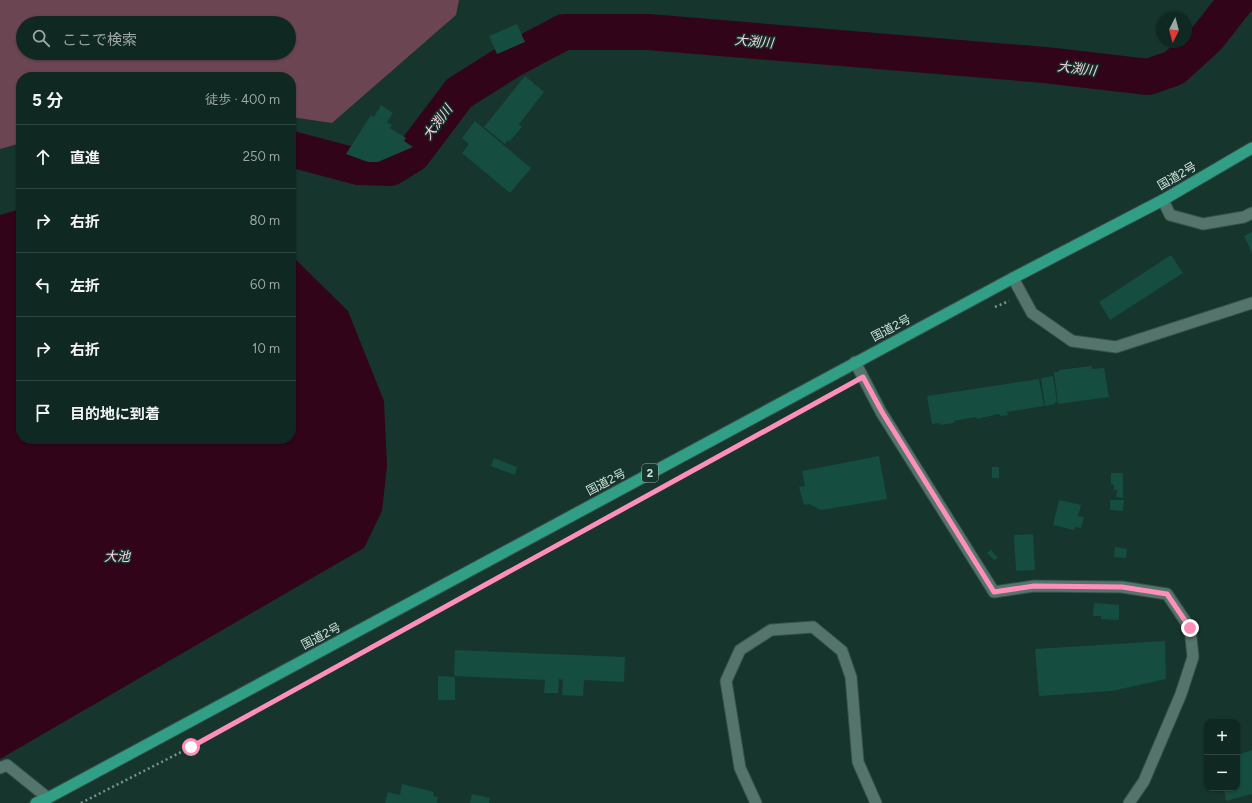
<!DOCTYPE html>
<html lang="ja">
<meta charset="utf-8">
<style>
body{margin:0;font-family:Figtree,"Noto Sans JP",sans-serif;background:#1e342f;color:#f1f3f6}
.controls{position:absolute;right:12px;bottom:12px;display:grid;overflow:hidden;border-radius:8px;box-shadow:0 1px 3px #0004}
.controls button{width:36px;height:36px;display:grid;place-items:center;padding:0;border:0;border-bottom:1px solid #304440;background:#102822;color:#f1f3f6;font:20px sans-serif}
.compass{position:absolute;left:1156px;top:12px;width:36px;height:36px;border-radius:50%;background:#102822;box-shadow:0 1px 3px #0004;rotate:186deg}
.stop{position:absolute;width:12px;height:12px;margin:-9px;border:3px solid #ff8eba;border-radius:50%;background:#fff}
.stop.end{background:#ff8eba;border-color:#fff;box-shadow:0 1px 4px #0008}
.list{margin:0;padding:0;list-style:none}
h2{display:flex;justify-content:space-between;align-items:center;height:52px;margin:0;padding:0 16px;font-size:17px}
h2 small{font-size:13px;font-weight:400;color:#9ca6a5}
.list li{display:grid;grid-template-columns:26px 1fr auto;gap:12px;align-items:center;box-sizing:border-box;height:64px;padding:0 16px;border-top:1px solid #304440}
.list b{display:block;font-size:15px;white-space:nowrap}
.list em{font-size:13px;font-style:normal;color:#9ca6a5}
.icon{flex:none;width:22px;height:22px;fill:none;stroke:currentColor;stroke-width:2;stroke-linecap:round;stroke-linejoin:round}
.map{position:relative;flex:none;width:1252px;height:803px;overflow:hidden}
.search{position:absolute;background:#102822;box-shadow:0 1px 3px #0004;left:16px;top:16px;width:280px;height:44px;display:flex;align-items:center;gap:10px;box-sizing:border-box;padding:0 14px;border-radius:22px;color:#9ca6a5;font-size:15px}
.panel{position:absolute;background:#102822;box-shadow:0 1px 3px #0004;left:16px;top:72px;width:280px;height:372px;border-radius:16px}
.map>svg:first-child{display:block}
.green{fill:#6c4553;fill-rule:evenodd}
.water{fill:#32041a}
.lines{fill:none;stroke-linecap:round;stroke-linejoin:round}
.river{stroke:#32041a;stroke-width:36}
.building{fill:#154d40}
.service-casing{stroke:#375149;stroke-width:13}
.minor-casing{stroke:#375149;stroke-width:13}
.trunk-casing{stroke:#375149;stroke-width:13}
.path{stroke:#7d958e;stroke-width:2.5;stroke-dasharray:2 3;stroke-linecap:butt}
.service{stroke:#54756b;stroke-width:11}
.minor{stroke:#54756b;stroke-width:11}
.trunk{stroke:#319e86;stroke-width:11}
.route{stroke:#ff8eba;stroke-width:5}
.labels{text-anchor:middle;stroke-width:3;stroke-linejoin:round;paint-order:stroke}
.shield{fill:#16352d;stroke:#9ab0a9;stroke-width:1}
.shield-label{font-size:11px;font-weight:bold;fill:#d2e4de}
.street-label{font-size:12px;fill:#d2e4de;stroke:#16352d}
.water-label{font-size:13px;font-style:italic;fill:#f9d5e0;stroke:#16352d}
</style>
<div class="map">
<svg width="1252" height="803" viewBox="0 0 1252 803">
<rect width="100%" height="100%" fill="#16352d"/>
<path class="green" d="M0,0H459L456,15L332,123L291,117V77H21V143L0,149ZM23,23H289V53H23Z"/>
<path class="water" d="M21,209V439H291V255L348,311L384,401L387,466L382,511L364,548L0,759V215Z"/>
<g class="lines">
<path class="river" d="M291,149L359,167L390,168L413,154L459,93L513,59L564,32H648L1045,65L1148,77L1174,68L1207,38L1237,0"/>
</g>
<path class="building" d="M517,24L525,42L497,54L489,36Z
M525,76L544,92L519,124L522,127L509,142L508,140L505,144L484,127Z
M381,105L393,113L387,122L392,125L390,128L406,138L404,141L413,147L378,162H368L346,154L371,115L374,117Z
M475,121L531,168L510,193L462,153L469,144L462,138Z
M1252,232V253L1244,236Z
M1171,255L1183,273L1110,320L1099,302Z
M1092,366V369L1104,368L1109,397L1058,404L1054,372H1059V370Z
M1053,376L1057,402H1055V404L1045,406L1041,378Z
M1039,379L1044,406L1007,412L1008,415L1000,416L999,414L977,419L976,417L954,421V423L940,425V423L932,424L927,396Z
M879,456L887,499L821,510L809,504L804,505L799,487L805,486L802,471Z
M494,458L517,467L515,475L491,466Z
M992,467H999V478H992Z
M1111,473H1123V498L1116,497L1117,490H1114V485L1111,484Z
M1059,500L1081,505L1078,516L1084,517L1081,528L1075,527L1074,530L1053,525Z
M1110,500H1124L1123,511L1110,510Z
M1033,534L1035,570L1016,571L1014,535Z
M1115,547L1127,549L1126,558L1114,557Z
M991,550L998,558L994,560L987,553Z
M1094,603L1119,605V620L1101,619V616H1093Z
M1165,641L1166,679L1112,691L1039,696L1035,649Z
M455,650L625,657L624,682L584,680L583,696L562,695L563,680L559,679L558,693H544L545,680L454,676Z
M438,676L455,677V700H438Z
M1252,750V794L1226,801L1224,788H1237V777L1239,776L1237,765V755Z
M402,784L434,792L433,796L438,797L437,803H385L388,792L400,795Z
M472,794L490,798L489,803H470Z"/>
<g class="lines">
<g class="service-casing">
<path id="service" d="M855,362L881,412L994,592L1034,586L1122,587L1167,594L1190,628L1193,657L1181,694L1144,781L1129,803
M756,803L740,768L726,681L740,650L771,630L813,627L842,651L851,677L858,762L876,803"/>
</g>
<g class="minor-casing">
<path id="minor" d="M1163,200L1170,215L1203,224L1244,217L1252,213
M1013,278L1032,313L1072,341L1116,347L1252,303
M0,768L7,765L48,798"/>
</g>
<g class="trunk-casing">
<path id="trunk" d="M36,803L48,798L1013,278L1163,200L1252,148"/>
</g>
<path class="path" d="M995,307L1009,301
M81,803L191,747L614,513"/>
<use href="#service" class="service"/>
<use href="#minor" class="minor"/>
<use href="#trunk" class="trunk"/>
</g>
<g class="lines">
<path class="route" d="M191,747C415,624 639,499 863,377L882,412L994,592L1034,586L1122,587L1167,594L1190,628"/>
</g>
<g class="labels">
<rect class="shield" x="642" y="464" width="16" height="18" rx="3"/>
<g class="shield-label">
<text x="650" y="477">2</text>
</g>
<g class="street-label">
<text transform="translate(1177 176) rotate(-30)" y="4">国道2号</text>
<text transform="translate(891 328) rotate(-28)" y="4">国道2号</text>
<text transform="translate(606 482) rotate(-28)" y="4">国道2号</text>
<text transform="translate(321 636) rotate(-28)" y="4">国道2号</text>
</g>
<g class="water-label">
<text transform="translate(754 41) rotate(5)" y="5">大渕川</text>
<text transform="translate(1077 68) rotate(7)" y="5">大渕川</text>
<text transform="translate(437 122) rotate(-53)" y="5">大渕川</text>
<text x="117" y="561">大池</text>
</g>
</g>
</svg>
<div class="controls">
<button>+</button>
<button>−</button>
</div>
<svg class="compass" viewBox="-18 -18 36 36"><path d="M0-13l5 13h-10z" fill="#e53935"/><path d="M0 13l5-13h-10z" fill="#9ca6a5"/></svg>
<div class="stop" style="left:191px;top:747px"></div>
<div class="stop end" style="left:1190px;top:628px"></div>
<div class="search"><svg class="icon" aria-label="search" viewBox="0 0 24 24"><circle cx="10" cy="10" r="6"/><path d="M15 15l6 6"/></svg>ここで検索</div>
<section class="panel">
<h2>5 分<small>徒歩 · 400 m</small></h2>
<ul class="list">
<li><svg class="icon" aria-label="ahead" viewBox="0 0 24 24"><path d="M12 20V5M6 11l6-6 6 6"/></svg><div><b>直進</b></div><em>250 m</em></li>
<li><svg class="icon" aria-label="right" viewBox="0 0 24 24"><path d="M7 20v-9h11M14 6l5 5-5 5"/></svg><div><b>右折</b></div><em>80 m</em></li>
<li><svg class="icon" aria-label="left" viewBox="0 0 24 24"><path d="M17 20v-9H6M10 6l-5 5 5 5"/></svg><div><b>左折</b></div><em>60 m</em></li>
<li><svg class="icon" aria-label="right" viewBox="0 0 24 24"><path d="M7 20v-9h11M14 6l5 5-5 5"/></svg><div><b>右折</b></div><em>10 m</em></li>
<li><svg class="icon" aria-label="arrive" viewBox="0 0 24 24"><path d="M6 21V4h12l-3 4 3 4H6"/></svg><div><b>目的地に到着</b></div></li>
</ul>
</section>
</div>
